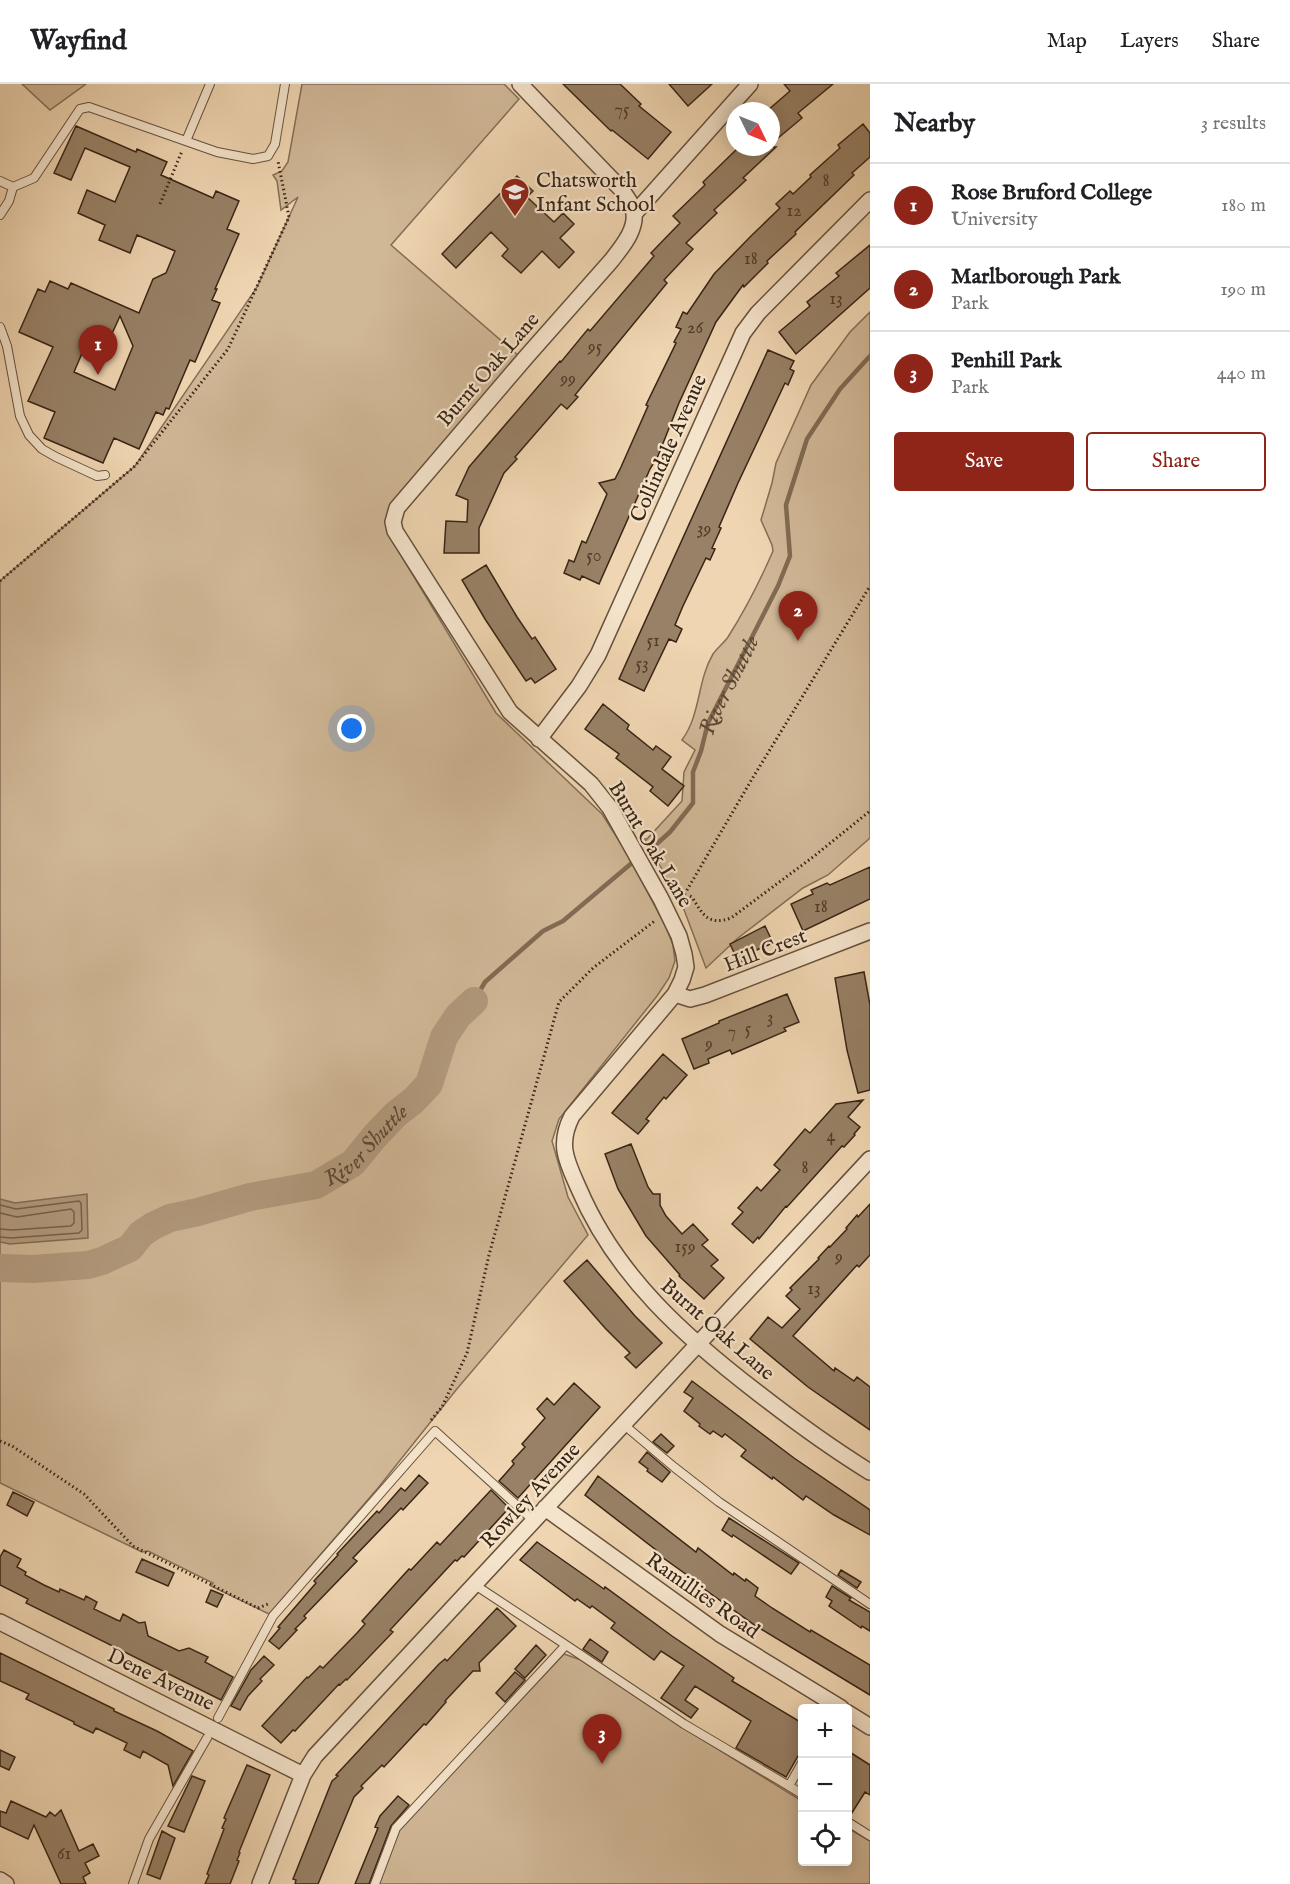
<!DOCTYPE html>
<meta charset="utf-8">
<style>
body{margin:0;font-family:"IM FELL English",serif;background:#f2f2f2;color:#202124}
.controls{position:absolute;right:18px;bottom:18px;display:grid;overflow:hidden;border-radius:6px;box-shadow:0 3px 15px #0003}
.controls button{width:54px;height:54px;display:grid;place-items:center;padding:0;border:0;border-bottom:2px solid #e0e0e0;background:#fff;color:#202124;font:30px sans-serif}
.compass{position:absolute;left:726px;top:18px;width:54px;height:54px;border-radius:50%;background:#fff;box-shadow:0 3px 15px #0003;rotate:133deg}
.you{position:absolute;left:352px;top:645px;width:21px;height:21px;margin:-15px;border:4px solid #fff;border-radius:50%;background:#1a73e8;box-shadow:0 0 0 9px #1a73e833}
.badge{display:grid;place-items:center;width:39px;height:39px;border-radius:50%;background:#8f2418;color:#fff;font-size:20px;font-weight:700}
.pin{position:absolute;translate:-50% -50px;filter:drop-shadow(0 2px 3px #0008)}
.pin::after{content:'';position:absolute;top:32px;width:21px;height:18px;background:inherit;clip-path:polygon(0 0,100% 0,50% 100%)}
.list{margin:0;padding:0;list-style:none}
h2{display:flex;justify-content:space-between;align-items:center;height:78px;margin:0;padding:0 24px;font-size:26px}
h2 small{font-size:20px;font-weight:400;color:#757577}
.list li{display:grid;grid-template-columns:39px 1fr auto;gap:18px;align-items:center;box-sizing:border-box;height:84px;padding:0 24px;border-top:2px solid #e0e0e0}
.list b{display:block;font-size:22px;white-space:nowrap}
.list p{margin:0;font-size:20px;white-space:nowrap;color:#757577}
.list em{font-size:20px;font-style:normal;color:#757577}
.actions{display:flex;gap:12px;padding:18px 24px}
.actions a{flex:1;padding:14px 0;border:2px solid #8f2418;border-radius:6px;text-align:center;font-size:21px;color:#8f2418}
.actions .main{background:#8f2418;color:#fff}
.icon{flex:none;width:33px;height:33px;fill:none;stroke:currentColor;stroke-width:2;stroke-linecap:round;stroke-linejoin:round}
.map{position:relative;flex:none;width:870px;height:1800px;overflow:hidden}
header{display:flex;align-items:center;gap:36px;box-sizing:border-box;height:84px;padding:0 30px;background:#fff;border-bottom:2px solid #e0e0e0}
header strong{font-size:28px}
nav{display:flex;gap:33px;margin-inline-start:auto;font-size:21px}
main{display:flex}
aside{flex:1;background:#fff}
.map>svg:first-child{display:block}
.green{fill:#d0b796;stroke:#846e56;stroke-width:1.5}
.water{fill:#b1997c;stroke:#816b53;stroke-width:1.5}
.lines{fill:none;stroke-linecap:round;stroke-linejoin:round}
.shore{stroke:#755f48;stroke-width:1.5}
.stream{stroke:#816b53;stroke-width:4.5}
.river{stroke:#b1997c;stroke-width:28}
.building{fill:#988166;stroke:#392515;stroke-width:1.5;fill-rule:evenodd}
.lane-casing{stroke:#66513c;stroke-width:10}
.street-casing{stroke:#66513c;stroke-width:18}
.path{stroke:#392515;stroke-width:3;stroke-dasharray:1.5 3;stroke-linecap:butt}
.lane{stroke:#f5e4cc;stroke-width:8}
.street{stroke:#f5e4cc;stroke-width:15}
.labels{text-anchor:middle;stroke-width:4.5;stroke-linejoin:round;paint-order:stroke}
.number-label{font-size:18px;fill:#513c29}
.poi-label{font-size:21px;fill:#392515;stroke:#f5e4cc;text-anchor:start}
.street-label{font-size:21px;fill:#392515;stroke:#f5e4cc}
.water-label{font-size:22px;font-style:italic;fill:#5d4834;stroke:#f5e4cc}
</style>
<header>
<strong>Wayfind</strong>
<nav><a>Map</a><a>Layers</a><a>Share</a></nav>
</header>
<main>
<div class="map">
<svg width="870" height="1800" viewBox="0 0 870 1800">
<rect width="100%" height="100%" fill="#efd5b1"/>
<filter id="stains"><feTurbulence type="fractalNoise" baseFrequency=".00333" numOctaves="4"/><feColorMatrix values="0 0 0 0 .2 0 0 0 0 .09 0 0 0 0 .02 0 0 0 .5 -.17"/></filter>
<radialGradient id="worn" r=".72"><stop offset=".6" stop-color="#630" stop-opacity="0"/><stop offset="1" stop-color="#630" stop-opacity=".3"/></radialGradient>
<path class="green" d="M22,0H86L50,26Z
M302,0H504L519,15L391,161L519,272L389,426L387,448L496,629L602,730L625,766L666,843L673,861L675,877L669,894L657,912L559,1035L552,1057L568,1113L588,1151L456,1306L378,1404L269,1530L211,1502L213,1499L148,1467L142,1468L0,1399V497L135,382L257,203L298,113L281,126L277,97L273,91L282,87L288,78Z
M870,228V754L828,791L803,804L738,854L706,884L683,823L645,755H647L682,717L684,688L695,666L682,656C701,630 697,597 713,570C717,564 724,559 728,553C745,526 760,497 773,467L772,461L761,436L772,399L776,379L811,301L850,248Z
M564,1570L581,1576L682,1643L802,1717V1778H848V1744L870,1757V1800H379L400,1745Z"/>
<path class="water" d="M87,1110L88,1154L10,1160L0,1158V1115L15,1119Z"/>
<g class="lines">
<path class="shore" d="M0,1121L16,1125L79,1117L81,1119L82,1146L79,1149L11,1154L0,1153
M0,1129L17,1133L71,1125L74,1128V1139L71,1142L12,1146L0,1145"/>
<g class="stream">
<path id="s1" d="M651,765L670,748L693,719V688L701,667L708,639L778,502L790,472L786,421L807,355L840,305L870,272"/>
<path d="M474,917L485,898L543,847L563,837L633,778"/>
</g>
<path class="river" id="s2" d="M0,1184L33,1185L88,1181L102,1177L130,1164L141,1150L153,1142L170,1134L198,1128L250,1113L316,1101L353,1079L375,1052L395,1031L414,1016L429,1000L444,953L458,932L474,917"/>
</g>
<path class="building" d="M563,0H620L641,20L639,22L671,48L648,75L612,46L611,47Z
M669,0H712L688,22Z
M784,0H833L798,29L802,34L771,60V27H767L790,7Z
M863,40L870,49V73L852,89L854,91L795,148L796,150L767,177L768,179L744,203L743,201L716,238L679,319L658,372L650,385L599,500L582,492L580,496L564,489L569,476L574,478L582,457L586,459L607,410L599,399L615,395L621,383L648,322L646,321L676,259L674,258L681,245L676,243L683,228L687,230L714,190L752,151L780,124L776,120L790,107L793,110L811,93L810,91L840,64L838,61Z
M76,42L136,68L137,65L167,78L161,91L213,114L216,107L239,117L227,145L239,150L215,205H217L212,216L220,219L195,278L190,276L169,325L166,324L163,331L156,328L139,365L114,354L103,379L44,354L55,328L28,317L53,263L19,248L38,205L45,208L50,197L68,205L71,199L139,229L153,195L166,189L175,167L137,151L130,169L99,156L105,141L78,129L87,106L115,118L130,83L85,64L71,96L54,89ZM120,232L133,262L115,306L74,288L92,246L110,254Z
M739,63H776L743,94L746,96L714,126L717,129L686,159L693,165L664,196L667,199L575,311L578,313L567,325L561,320L515,373L517,375L504,389L479,444V469H444L446,437L467,438L468,416L456,411L469,383L560,277L561,278L588,245L590,247L654,172L651,169L680,139L673,132L705,101L703,98Z
M517,92L533,107L527,113L554,138L563,129L574,140L560,154L574,168L559,184L542,167L521,189L502,172L508,165L491,148L456,184L442,170Z
M870,161V204L796,270L779,248L810,222L807,218L839,192L836,189Z
M768,266L794,277L790,285L794,287L788,301L785,299L738,399L719,443L721,444L712,464L715,465L710,476L706,474L683,522L675,541L682,545L676,558L669,555L644,607L619,595Z
M486,481L517,533L532,555L535,553L556,585L535,599L531,594L526,597L485,535L462,496Z
M603,620L629,641L627,645L653,666L656,662L671,673L662,685L684,702L668,722L650,707L653,703L616,674L619,670L585,645Z
M870,783V815L803,847L791,820L813,810L811,806L827,799L830,801Z
M765,842L773,859L752,868L754,872L739,879L730,860Z
M864,888L870,921V1006L858,1009L847,966L835,894Z
M787,910L799,938L784,944L786,947L732,970L730,966L708,975L709,979L694,985L682,955L719,939V937Z
M663,970L687,991L666,1015L664,1013L646,1035L649,1037L638,1050L612,1029Z
M863,1016L848,1033L860,1043L854,1050L855,1051L844,1063L842,1062L787,1123L786,1122L759,1155L758,1153L753,1159L732,1140L743,1128L738,1124L757,1103L761,1107L780,1086L774,1081L805,1045L810,1049L836,1020Z
M631,1060L648,1103L653,1110H660V1121L666,1132L682,1150L693,1140L708,1156L702,1161L718,1176L711,1182L724,1194L704,1215L679,1192L680,1191L646,1152L618,1105L605,1070Z
M870,1120V1171L859,1183L857,1181L793,1252L834,1287L835,1284L854,1297L857,1293L870,1303V1346L808,1303L750,1255L768,1233L782,1244L800,1225L786,1212L792,1206L790,1204L819,1175L818,1174L829,1162L830,1163L847,1145L846,1144L857,1131L858,1133Z
M587,1176L635,1232L662,1259L636,1284L625,1273L630,1269L605,1244L564,1197Z
M692,1297L794,1374L870,1426V1451L834,1431L806,1412L803,1416L773,1393L772,1395L741,1372L746,1366L725,1350L722,1353L713,1347L710,1350L699,1342L700,1340L684,1327L693,1314L684,1308Z
M574,1299L600,1323L518,1414L499,1397L514,1380L512,1377L525,1363L522,1360L545,1334L537,1325L547,1314L554,1321Z
M661,1350L674,1362L667,1369L653,1358Z
M647,1368L670,1388L662,1398L647,1387L648,1385L639,1378Z
M419,1391L428,1399L403,1426L401,1424L353,1474L357,1477L304,1532L306,1534L295,1545L297,1546L279,1565L269,1557L280,1544L278,1543L316,1499L314,1497L338,1471L337,1470L377,1427L379,1429L401,1404L405,1407Z
M598,1392L696,1468L698,1464L733,1491L734,1489L745,1497L746,1495L758,1504L755,1512L772,1524L810,1548L811,1546L870,1581V1611L756,1542L693,1497L694,1496L655,1468L656,1466L585,1411Z
M491,1406L509,1424L464,1473L462,1472L457,1477L455,1476L390,1546L393,1548L347,1596L346,1595L340,1601L339,1600L295,1647L293,1646L281,1659L262,1642L307,1593L308,1594L320,1582L323,1584L357,1549L365,1540L362,1537L409,1485L411,1486L437,1458L440,1461Z
M13,1408L34,1418L27,1432L7,1421Z
M729,1434L799,1479L791,1490L733,1451L732,1453L722,1446Z
M537,1458L604,1505L605,1503L672,1552L734,1594L732,1597L802,1639V1665L786,1693L736,1664L751,1637L695,1602L685,1616L698,1625L691,1634L661,1614L684,1582L661,1567L654,1576L611,1544L615,1539L592,1522L590,1524L577,1515L575,1517L520,1476Z
M4,1466L21,1475L17,1483L26,1488L25,1491L44,1501L59,1508L60,1505L84,1516L86,1512L97,1518L94,1525L117,1536L120,1537L123,1530L139,1539L145,1538L148,1552L179,1567L189,1564L208,1573L205,1578L233,1593L221,1616L26,1519L28,1515L0,1501V1473Z
M142,1475L174,1489L168,1502L136,1488Z
M841,1486L861,1498L857,1504L838,1491Z
M832,1502L851,1514L849,1516L870,1528V1547L862,1542L861,1544L829,1522L832,1517L826,1513Z
M211,1506L223,1511L217,1523L206,1518Z
M497,1524L516,1542L479,1579L480,1587H473L445,1617L446,1618L426,1641L424,1640L384,1683L382,1681L361,1702L363,1704L354,1713L318,1800H295L296,1796L293,1795L332,1697L338,1692L336,1691L439,1580L445,1575L447,1577Z
M590,1555L608,1568L602,1578L583,1565Z
M536,1561L546,1571L525,1594L515,1585Z
M0,1569L114,1625V1627L157,1647L193,1667L173,1702L168,1681L143,1667L140,1674L124,1666L127,1659L96,1644L93,1649L74,1640V1638L26,1615L29,1610L0,1597Z
M264,1572L274,1581L260,1595L262,1597L248,1612L240,1626L231,1622L251,1586Z
M515,1588L525,1596L505,1618L496,1609Z
M0,1666L15,1673L9,1686L0,1682Z
M848,1667L870,1681V1711L865,1708L850,1732H848Z
M247,1681L270,1691L239,1768L240,1769L237,1776L239,1777L230,1800H205L209,1791L207,1790L224,1745L222,1744L226,1735L224,1734Z
M192,1692L205,1697L184,1748L168,1742Z
M398,1712L409,1721L391,1742L369,1800H355L378,1744L375,1743L380,1732Z
M11,1717L46,1733L50,1728L55,1732L61,1726L79,1767L93,1760L99,1772L85,1779L90,1789L83,1793L86,1800H61L34,1741L28,1755L0,1742V1727L6,1729Z
M162,1747L175,1754L160,1795L147,1790Z"/>
<g class="lines">
<g class="lane-casing">
<path id="lane" d="M186,57L210,0
M0,97L13,103L34,94L80,25L89,23L217,68L253,75L268,72L275,60L285,0
M0,131L9,117L13,103
M0,243L7,262L20,332L29,351L42,365L56,373L97,392L105,391
M623,1340L674,1383L719,1418L870,1520
M566,1561L684,1640L789,1702
M218,1634L273,1532L435,1347L534,1437
M802,1679L789,1702L802,1710
M848,1738L870,1752
M133,1800L149,1755L207,1654
M375,1800L396,1744L566,1561L475,1501"/>
</g>
<g class="street-casing">
<path id="street" d="M520,0L621,105C625,111 631,118 633,125C639,144 621,164 611,177L527,272L397,424L393,438L395,447L510,628L591,700L610,724L661,815L679,852L684,870L686,883L682,896L675,910L572,1032C557,1061 567,1078 579,1105C616,1192 685,1253 758,1309C794,1337 831,1364 870,1388
M634,130L750,0
M539,655L579,602L598,571L743,249L758,229L870,116
M675,910L690,915L705,911L870,847
M545,1424L720,1550L841,1624
M0,1538L303,1691
M848,1629L870,1643
M0,1796L6,1800
M260,1800L303,1691L315,1672L870,1075"/>
</g>
<path class="path" d="M160,120L182,67
M0,497L135,382L228,265L289,133L278,77
M682,816L690,812L692,813C703,831 708,842 731,834L813,773L870,727
M680,818L752,695L870,502
M431,1336L442,1323L467,1269L489,1171L559,918L593,884L656,836
M0,1357L12,1362L84,1410L133,1462L258,1524L268,1520"/>
<use href="#lane" class="lane"/>
<use href="#street" class="street"/>
</g>
<defs>
<g id="school-pin" transform="scale(1.5)"><path d="M0 17L-7.5 6A9.5 9.5 0 1 1 7.5 6Z" fill="#8f2418" stroke="#f5e4cc"/><path d="M0-5L7-2L0 1L-7-2ZM-4 1L0 2.5L4 1V4Q0 6-4 4Z" fill="#fff"/></g>
</defs>
<g fill-rule="evenodd">
<use href="#school-pin" x="515" y="108"/>
</g>
<g class="labels">
<g class="number-label">
<text x="622" y="31">75</text>
<text x="826" y="102">8</text>
<text x="794" y="132">12</text>
<text x="751" y="180">18</text>
<text x="836" y="220">13</text>
<text x="695" y="249">26</text>
<text x="595" y="268">95</text>
<text x="568" y="300">99</text>
<text x="704" y="450">39</text>
<text x="594" y="477">50</text>
<text x="653" y="562">51</text>
<text x="642" y="585">53</text>
<text x="821" y="828">18</text>
<text x="770" y="939">3</text>
<text x="748" y="950">5</text>
<text x="732" y="953">7</text>
<text x="709" y="965">9</text>
<text x="831" y="1057">4</text>
<text x="805" y="1089">8</text>
<text x="685" y="1168">159</text>
<text x="839" y="1178">9</text>
<text x="814" y="1210">13</text>
<text x="64" y="1775">61</text>
</g>
<g class="poi-label">
<text x="536" y="103">Chatsworth<tspan x="536" dy="24">Infant School</tspan></text>
</g>
<g class="street-label">
<text transform="translate(488 285) rotate(-49)" y="7">Burnt Oak Lane</text>
<text transform="translate(668 364) rotate(-66)" y="7">Collindale Avenue</text>
<text transform="translate(651 760) rotate(59)" y="7">Burnt Oak Lane</text>
<text transform="translate(765 866) rotate(-21)" y="7">Hill Crest</text>
<text transform="translate(718 1245) rotate(41)" y="7">Burnt Oak Lane</text>
<text transform="translate(530 1411) rotate(-47)" y="7">Rowley Avenue</text>
<text transform="translate(703 1511) rotate(35)" y="7">Ramillies Road</text>
<text transform="translate(161 1595) rotate(26)" y="7">Dene Avenue</text>
</g>
<g class="water-label">
<text dy="8" stroke="none"><textPath href="#s1" startOffset="188">River Shuttle</textPath></text>
<text dy="8" stroke="none"><textPath href="#s2" startOffset="399">River Shuttle</textPath></text>
</g>
</g>
<rect width="100%" height="100%" filter="url(#stains)"/>
<rect width="100%" height="100%" fill="url(#worn)"/>
</svg>
<div class="controls">
<button>+</button>
<button>−</button>
<button><svg class="icon" aria-label="locate" viewBox="0 0 24 24"><circle cx="12" cy="12" r="6"/><path d="M12 2v4M12 18v4M2 12h4M18 12h4"/></svg></button>
</div>
<svg class="compass" viewBox="-18 -18 36 36"><path d="M0-13l5 13h-10z" fill="#e53935"/><path d="M0 13l5-13h-10z" fill="#757577"/></svg>
<div class="you"></div>
<div class="pin badge" style="left:98px;top:291px">1</div>
<div class="pin badge" style="left:798px;top:557px">2</div>
<div class="pin badge" style="left:602px;top:1680px">3</div>
</div>
<aside>
<h2>Nearby<small>3 results</small></h2>
<ul class="list">
<li><span class="badge">1</span><div><b>Rose Bruford College</b><p>University</p></div><em>180 m</em></li>
<li><span class="badge">2</span><div><b>Marlborough Park</b><p>Park</p></div><em>190 m</em></li>
<li><span class="badge">3</span><div><b>Penhill Park</b><p>Park</p></div><em>440 m</em></li>
</ul>
<div class="actions"><a class="main">Save</a><a>Share</a></div>
</aside>
</main>
